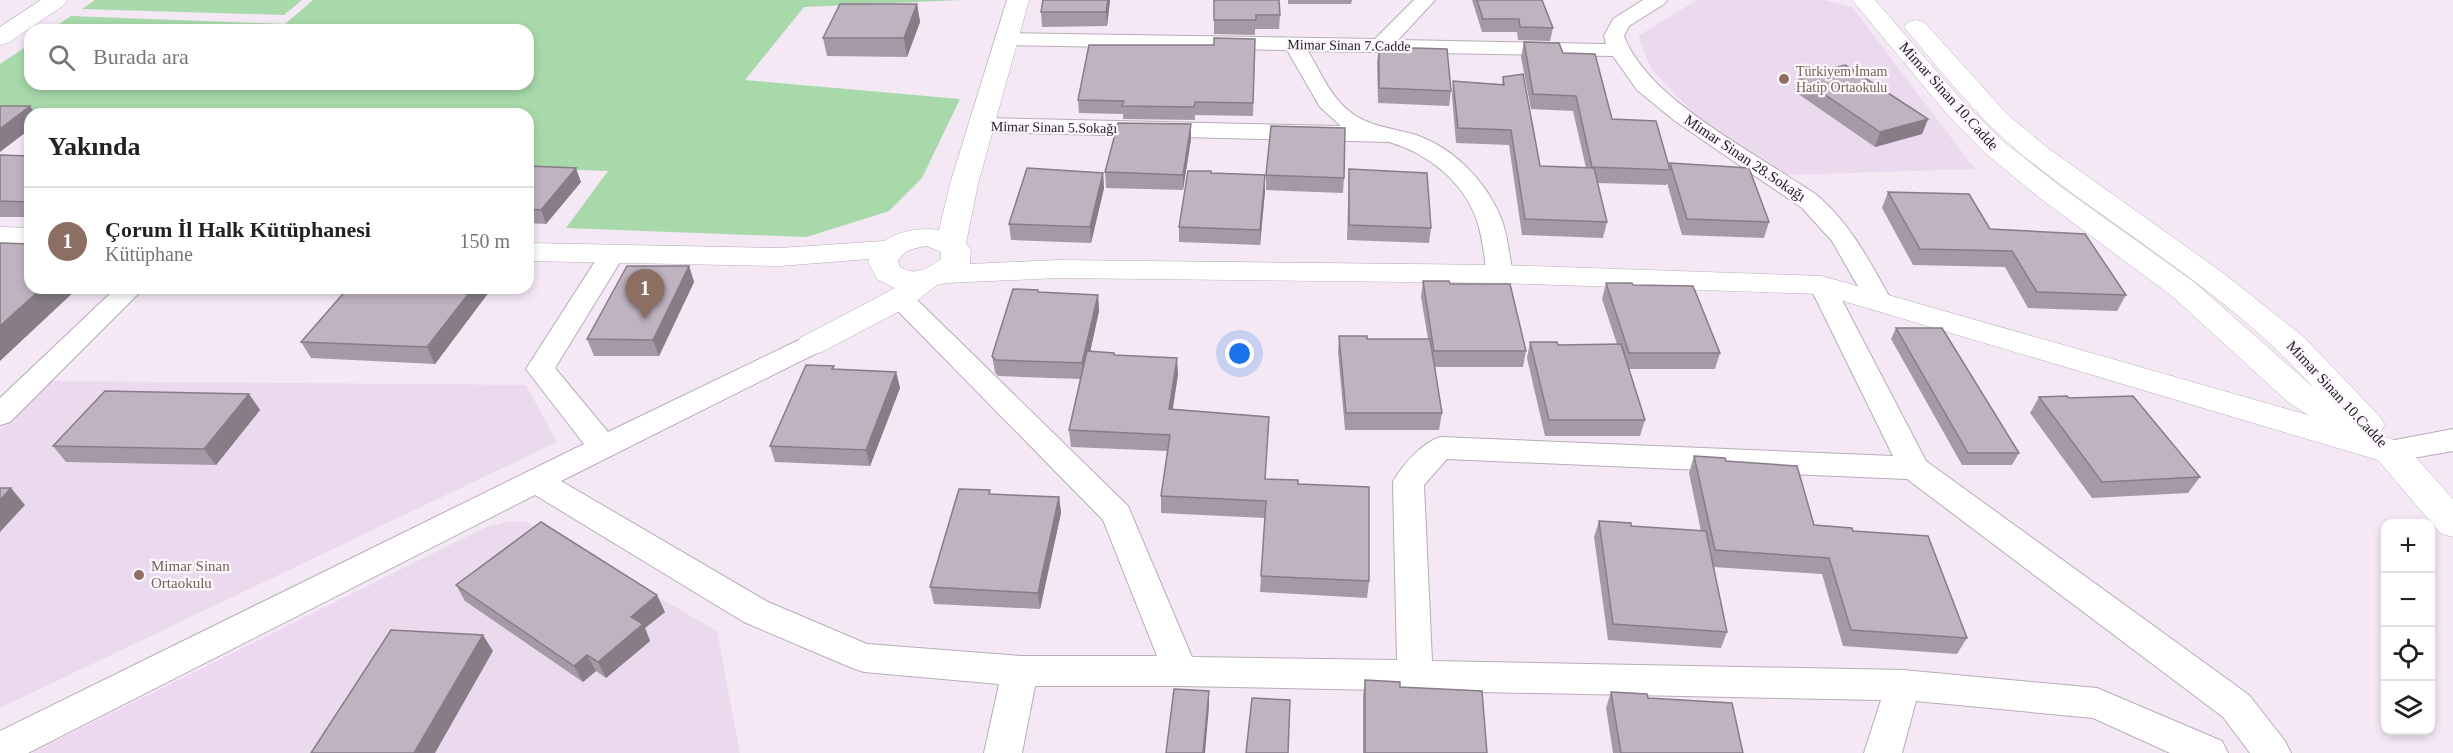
<!DOCTYPE html>
<html lang="tr">
<meta charset="utf-8">
<style>
body{margin:0;font-family:"Times New Roman",serif;background:#f6f6f6;color:#222}
.controls{position:absolute;right:18px;bottom:18px;display:grid;overflow:hidden;border-radius:12px;box-shadow:0 3px 9px #0003}
.controls button{width:54px;height:54px;display:grid;place-items:center;padding:0;border:0;border-bottom:2px solid #e0e0e0;background:#fff;color:#222;font:30px sans-serif}
.you{position:absolute;left:1240px;top:354px;width:21px;height:21px;margin:-15px;border:4px solid #fff;border-radius:50%;background:#1a73e8;box-shadow:0 0 0 9px #1a73e833}
.badge{display:grid;place-items:center;width:39px;height:39px;border-radius:50%;background:#0f766e;color:#fff;font-size:20px;font-weight:700}
.pin{position:absolute;translate:-50% -50px;filter:drop-shadow(0 2px 3px #0008)}
.pin::after{content:'';position:absolute;top:32px;width:21px;height:18px;background:inherit;clip-path:polygon(0 0,100% 0,50% 100%)}
.list{margin:0;padding:0;list-style:none}
h2{display:flex;justify-content:space-between;align-items:center;height:78px;margin:0;padding:0 24px;font-size:26px}
h2 small{font-size:20px;font-weight:400;color:#767676}
.list li{display:grid;grid-template-columns:39px 1fr auto;gap:18px;align-items:center;box-sizing:border-box;height:108px;padding:0 24px;border-top:2px solid #e0e0e0}
.list b{display:block;font-size:22px;white-space:nowrap}
.list p{margin:0;font-size:20px;white-space:nowrap;color:#767676}
.list em{font-size:20px;font-style:normal;color:#767676}
.icon{flex:none;width:33px;height:33px;fill:none;stroke:currentColor;stroke-width:2;stroke-linecap:round;stroke-linejoin:round}
.map{position:relative;flex:none;width:2453px;height:753px;overflow:hidden}
.search{position:absolute;background:#fff;box-shadow:0 3px 9px #0003;left:24px;top:24px;width:510px;height:66px;display:flex;align-items:center;gap:15px;box-sizing:border-box;padding:0 21px;border-radius:18px;color:#767676;font-size:22px}
.panel{position:absolute;background:#fff;box-shadow:0 3px 9px #0003;left:24px;top:108px;width:510px;height:186px;border-radius:18px}
.map>svg:first-child{display:block}
.built{fill:#ebdaed}
.green{fill:#a7d9aa}
.lines{fill:none;stroke-linecap:round;stroke-linejoin:round}
.street-casing{stroke:#b7acb8;stroke-width:2}
.secondary-casing{stroke:#b7acb8;stroke-width:1}
.street{fill:#fff;fill-rule:evenodd}
.secondary{fill:#fff;fill-rule:evenodd}
.wall{fill:#a49aa5}
.shaded-wall{fill:#867d86}
.building{fill:#bfb3c0;stroke:#867d86;stroke-width:1.5}
.education-dot{fill:#8d6e63;stroke:#fdf8fe;stroke-width:2}
.labels{text-anchor:middle;stroke-width:4.5;stroke-linejoin:round;paint-order:stroke}
.far-street-label{font-size:14px;fill:#242025;stroke:#fdf8fe}
.far-education-label{font-size:14px;fill:#785e54;stroke:#fdf8fe;text-anchor:start}
.street-label{font-size:15px;fill:#242025;stroke:#fdf8fe}
.education-label{font-size:15px;fill:#785e54;stroke:#fdf8fe;text-anchor:start}
</style>
<div class="map">
<svg width="2453" height="753" viewBox="0 0 2453 753">
<rect width="100%" height="100%" fill="#f4e8f5"/>
<path class="built" d="M1697,0H1825L1852,7L1975,169L1788,175L1692,112L1651,69L1638,36Z
M49,381L526,385L557,442L0,708V429Z
M510,521L527,522L717,631L740,753H32L486,527Z"/>
<path class="green" d="M95,0H302L284,15L82,9Z
M313,0H960L804,7L745,80L960,99L922,178L889,211L807,237L566,228L608,171L528,168V114H96L0,111V64L30,44V84H528V30H50L71,16L285,24Z"/>
<g class="lines">
<g class="street-casing">
<path id="street" d="M1414,0H1435L1398,40L1606,44L1604,36L1613,19L1643,0H1667L1664,4L1629,26L1624,36C1646,95 1738,143 1789,177C1799,184 1811,190 1820,198C1853,227 1872,266 1893,303L1889,309L1880,311L1871,309L1832,241L1802,208L1675,121L1637,90L1613,56L1308,51C1320,71 1330,96 1349,111C1367,126 1391,128 1413,134C1451,146 1485,179 1500,216C1508,234 1509,255 1513,274L1509,280L1500,282L1491,280L1487,274C1484,257 1483,240 1478,224C1466,183 1428,153 1389,142L981,132L973,130L970,125L973,120L981,118L1341,126L1320,107L1287,50L1006,45L999,43L996,39L999,35L1006,33L1375,39Z
M612,246L621,249L625,254L555,368L608,432L801,339L811,336L821,339L825,345L821,351L561,481L768,602L867,644L1020,656H1157L1103,520L891,304L887,298L891,292L900,290L909,292L1128,506L1192,657L1397,660L1393,482C1402,465 1422,443 1440,437L1893,456L1809,285L1813,279L1822,277L1831,279L1926,461L2249,695L2285,741L2291,753H2250L2223,717L1907,479L1447,459L1424,485L1432,661L1903,670L2097,688L2222,741L2228,753H2170L2093,718L1916,701L1902,753H1864L1881,700L1180,686H1035L1022,753H984L999,684L864,672L852,668L744,622L535,495L28,753H0V731L584,444L526,369L603,249Z
M116,288H144L10,422L0,425V398Z
M2453,429V451L2390,462L2379,459L2375,451L2379,443Z"/>
</g>
<g class="secondary-casing">
<path id="secondary" d="M41,0H67L64,5L8,43L0,45V27Z
M1007,0H1029L978,184L966,243L971,250L970,264L1058,260L1500,265L1822,276L2308,415L2288,402L2172,296L2041,199L1985,153L1947,114L1852,0H1875L1965,104L2003,141L2061,187L2194,282L2314,388C2233,297 2125,236 2030,161C1983,124 1946,77 1908,32L1904,27L1908,22L1916,20L1924,22L2008,115L2049,149L2223,273L2305,338L2380,417L2385,425L2380,433L2376,435L2402,442L2453,499V537L2440,533L2378,460L1820,294L1500,283L1058,278L946,283L937,285L911,305L822,352L811,355L800,352L795,345L800,338L895,288L877,279L868,262L869,259L780,266L528,261V243L780,248L884,241C898,231 922,227 939,230L950,184ZM927,246L941,252V259C927,268 917,277 900,267L898,262C902,250 915,248 927,246Z
M0,227L30,228V246L0,245Z"/>
</g>
<use href="#street" class="street"/>
<use href="#secondary" class="secondary"/>
</g>
<path class="wall" d="M1110,0L1107,26L1042,27L1041,12Z
M1214,0L1280,15L1279,29H1255V35L1214,34Z
M1288,0H1352L1351,4H1288Z
M1472,0H1542L1553,28L1550,41L1518,40L1517,32H1482Z
M917,4L920,22L907,57L827,56L823,38Z
M1255,39L1253,116L1195,115V120L1123,119V114L1079,113L1078,100L1214,45Z
M1524,42L1563,53L1612,119L1669,166L1670,163L1769,222L1764,238L1682,235L1667,183L1666,185L1598,183L1607,222L1603,238L1522,235L1509,145L1456,143L1452,96L1453,81L1502,84L1503,77L1540,166L1586,168L1573,111L1531,109L1521,57Z
M1379,47L1451,91L1449,106L1378,103L1377,62Z
M1799,77L1928,119L1922,134L1875,147L1794,91Z
M1191,139L1183,190L1106,188L1105,172Z
M0,155L30,156V217H0Z
M528,166L581,182L546,224L528,223Z
M1349,169L1431,228L1429,243L1347,240Z
M1103,173L1104,188L1091,243L1011,240L1009,224Z
M1211,173L1265,191L1260,245L1179,242V227Z
M1266,175L1344,178L1343,193L1266,190Z
M1888,192L1990,229L2126,295L2117,311L2028,308L2005,267L1913,265L1882,208Z
M689,266L694,282L659,356H594L587,339Z
M1423,281L1450,284L1526,351L1523,367H1435L1442,413L1439,430H1345L1338,352L1339,336L1367,339H1428L1421,297Z
M1606,283L1633,285L1720,353L1715,369H1629L1645,420L1640,436H1545L1527,358L1530,342L1558,345L1617,344L1602,299Z
M348,288H492L435,364L311,358L301,342Z
M1039,292L1098,295L1099,311L1090,352L1114,355L1178,374L1173,409L1269,417L1265,479L1298,484L1369,581L1367,598L1260,592L1265,518L1161,513V496L1167,451L1071,447L1069,430L1080,379L998,376L995,372L992,356Z
M1896,328L2019,453L2012,465H1962L1891,339Z
M834,369L896,372L900,388L870,466L775,462L770,446Z
M249,394L260,410L216,465L66,462L53,446Z
M2039,397L2069,398L2200,477L2188,493L2092,498L2030,413Z
M1694,456L1726,461L1814,525L1853,531L1967,638L1957,654L1843,646L1822,574L1713,567L1727,632L1721,648L1608,640L1594,537L1599,521L1631,526L1701,531L1689,473Z
M990,490V494L1059,497L1061,513L1040,609L934,604L930,587Z
M456,585L665,612L645,628L650,641L606,678L596,671L583,682L465,601Z
M1365,680L1400,687L1487,753H1363V696Z
M1611,692L1648,698L1743,753H1613L1606,708Z"/>
<path class="shaded-wall" d="M1108,0H1110L1107,26L1106,12Z
M917,4L920,22L907,57L904,38Z
M30,106L35,114H30V129L0,152V129Z
M1928,119L1922,134L1875,147L1880,132Z
M1191,124V139L1183,190V175Z
M576,168L581,182L546,224L541,210Z
M1103,173L1104,188L1091,243L1090,227Z
M1265,175V191L1260,245V230Z
M689,266L694,282L659,356L653,340Z
M42,288H78L0,361V326Z
M473,288H492L435,364L427,347Z
M1098,295L1099,311L1084,380L1082,363Z
M1177,358L1178,374L1170,425L1169,409Z
M896,372L900,388L870,466L866,450Z
M249,394L260,410L216,465L204,449Z
M11,488L25,505L0,532V500Z
M1059,497L1061,513L1040,609L1038,593Z
M657,595L665,612L645,628L650,641L606,678L598,662L631,617Z
M483,635L493,651L435,753H414Z
M587,655L596,671L583,682L574,666Z
M1209,691V707L1205,753H1203Z"/>
<path class="building" d="M1043,0H1108L1106,12H1041Z
M1214,0H1279L1280,15H1256V20H1214Z
M1477,0H1542L1553,28L1520,27L1519,19H1483Z
M840,4H917L904,38H823Z
M1214,38L1255,39L1253,103L1195,102L1194,107L1122,106L1124,101L1078,100L1089,45H1214Z
M1524,42L1559,43L1563,53L1595,54L1612,119L1656,121L1670,170L1592,167L1576,96L1533,94Z
M1379,47L1447,49L1451,91L1379,88Z
M1845,65L1928,119L1880,132L1799,77Z
M1523,74L1540,166L1594,168L1607,222L1525,219L1511,130L1458,128L1453,81L1504,85L1503,77Z
M0,106H30L0,129Z
M1118,123L1191,124L1183,175L1105,172Z
M1271,126L1345,128L1344,178L1266,175Z
M0,155L30,156V202L0,201Z
M1670,163L1749,168L1769,222L1687,219Z
M528,166L576,168L541,210L528,209Z
M1027,168L1103,173L1090,227L1009,224Z
M1349,169L1427,173L1431,228L1349,225Z
M1188,171H1211V173L1265,175L1260,230L1179,227Z
M1888,192L1969,194L1990,229L2085,234L2126,295L2037,292L2012,251L1920,249Z
M0,243L30,244V288H42L0,326Z
M627,266H689L653,340L587,339Z
M1423,281H1449L1450,284H1510L1526,351H1434Z
M1606,283H1632L1633,285L1693,286L1720,353H1629Z
M348,288H473L427,347L301,342Z
M1013,289L1038,290V292L1098,295L1082,363L996,360L992,356Z
M1896,328H1942L2019,453H1968Z
M1339,336H1367V339H1430L1442,413H1346Z
M1530,342H1557L1558,345L1621,344L1645,420H1549Z
M1087,351L1114,353V355L1177,358L1169,409L1269,417L1265,479L1298,480V484L1369,487V581L1261,576L1266,501L1161,496L1170,435L1069,430Z
M806,365L834,366L832,369L896,372L866,450L770,446Z
M105,391L249,394L204,449L53,446Z
M2067,396L2069,398L2133,396L2200,477L2102,482L2039,397Z
M1694,456L1725,458L1726,461L1797,466L1814,525L1852,528L1853,531L1928,536L1967,638L1851,630L1829,558L1715,550Z
M0,488H11L0,500Z
M959,489L990,490L989,494L1059,497L1038,593L930,587Z
M1599,521L1631,523V526L1706,531L1727,632L1613,624Z
M541,522L657,595L631,617L643,624L598,662L587,655L574,666L456,585Z
M391,630L483,635L414,753H311Z
M1365,680L1400,682V687L1482,691L1487,753H1365Z
M1174,689L1209,691L1203,753H1166Z
M1611,692L1647,694L1648,698L1732,703L1743,753H1621Z
M1252,698L1290,700L1288,753H1246Z"/>
<g class="education-dot">
<circle cx="1784" cy="79" r="6"/>
<circle cx="139" cy="575" r="6"/>
</g>
<g class="labels">
<g class="far-street-label">
<text transform="translate(1349 45) rotate(1)" y="5">Mimar Sinan 7.Cadde</text>
<text transform="translate(1054 127) rotate(1)" y="5">Mimar Sinan 5.Sokağı</text>
</g>
<g class="far-education-label">
<text x="1796" y="76">Türkiyem İmam<tspan x="1796" dy="16">Hatip Ortaokulu</tspan></text>
</g>
<g class="street-label">
<text transform="translate(1949 96) rotate(48)" y="5">Mimar Sinan 10.Cadde</text>
<text transform="translate(1745 158) rotate(34)" y="5">Mimar Sinan 28.Sokağı</text>
<text transform="translate(2337 394) rotate(47)" y="5">Mimar Sinan 10.Cadde</text>
</g>
<g class="education-label">
<text x="151" y="571">Mimar Sinan<tspan x="151" dy="17">Ortaokulu</tspan></text>
</g>
</g>
</svg>
<div class="controls">
<button>+</button>
<button>−</button>
<button><svg class="icon" aria-label="locate" viewBox="0 0 24 24"><circle cx="12" cy="12" r="6"/><path d="M12 2v4M12 18v4M2 12h4M18 12h4"/></svg></button>
<button><svg class="icon" aria-label="layers" viewBox="0 0 24 24"><path d="M12 4l9 5-9 5-9-5zM3 14l9 5 9-5"/></svg></button>
</div>
<div class="you"></div>
<div class="pin badge" style="left:645px;top:319px;background:#8d6e63">1</div>
<div class="search"><svg class="icon" aria-label="search" viewBox="0 0 24 24"><circle cx="10" cy="10" r="6"/><path d="M15 15l6 6"/></svg>Burada ara</div>
<section class="panel">
<h2>Yakında<small></small></h2>
<ul class="list">
<li><span class="badge" style="background:#8d6e63">1</span><div><b>Çorum İl Halk Kütüphanesi</b><p>Kütüphane</p></div><em>150 m</em></li>
</ul>
</section>
</div>
